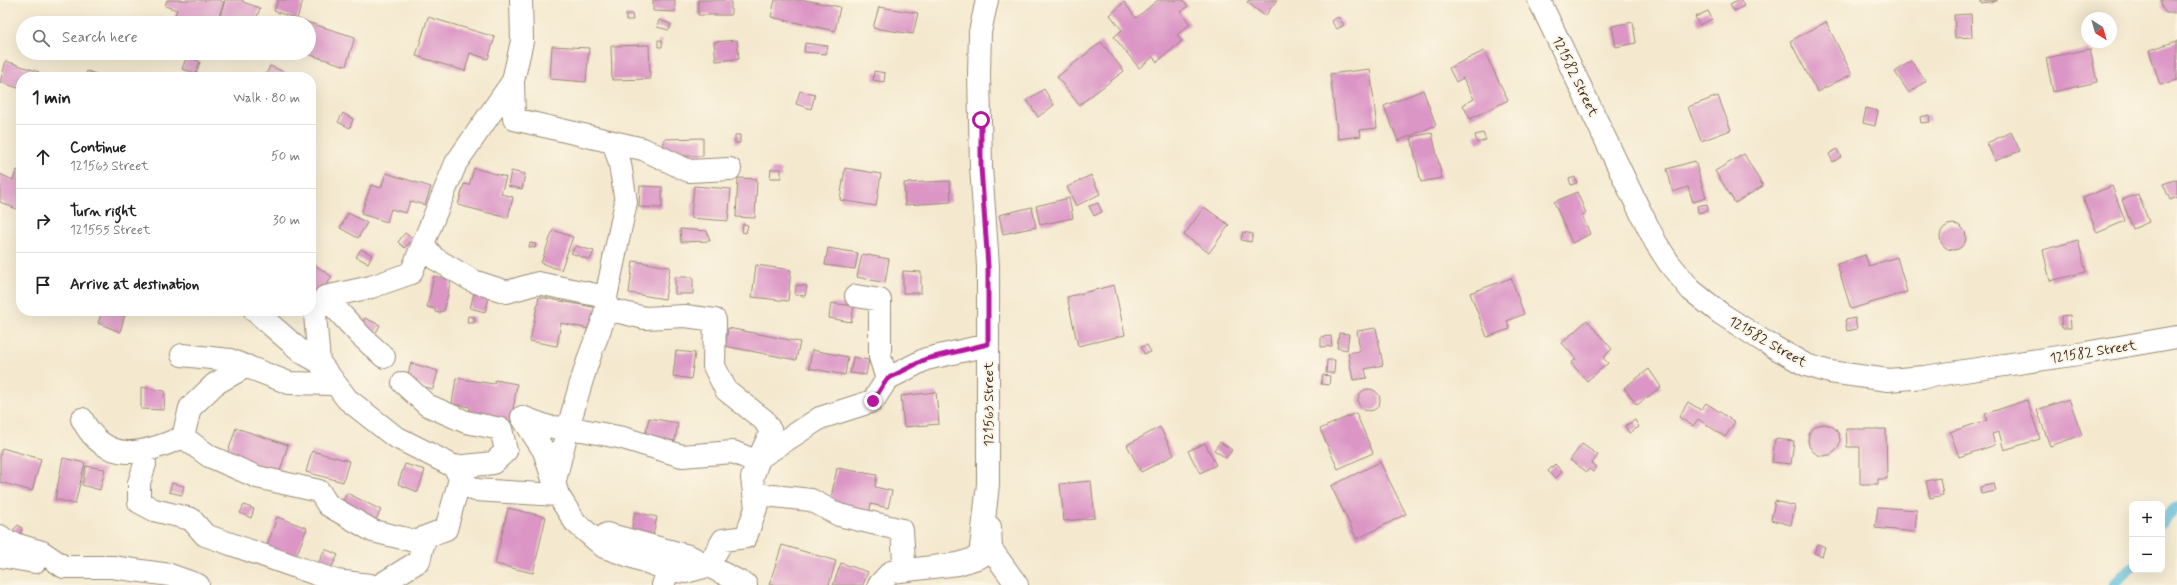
<!DOCTYPE html>
<meta charset="utf-8">
<style>
body{margin:0;font-family:Mynerve,sans-serif;background:#f6f6f6;color:#222}
.controls{position:absolute;right:12px;bottom:12px;display:grid;overflow:hidden;border-radius:8px;box-shadow:0 4px 16px #0002}
.controls button{width:36px;height:36px;display:grid;place-items:center;padding:0;border:0;border-bottom:1px solid #e0e0e0;background:#fff;color:#222;font:20px sans-serif}
.compass{position:absolute;left:2081px;top:12px;width:36px;height:36px;border-radius:50%;background:#fff;box-shadow:0 4px 16px #0002;rotate:143deg}
.stop{position:absolute;width:12px;height:12px;margin:-9px;border:3px solid #b5179e;border-radius:50%;background:#fff}
.stop.end{background:#b5179e;border-color:#fff;box-shadow:0 1px 4px #0008}
.list{margin:0;padding:0;list-style:none}
h2{display:flex;justify-content:space-between;align-items:center;height:52px;margin:0;padding:0 16px;font-size:17px}
h2 small{font-size:13px;font-weight:400;color:#767676}
.list li{display:grid;grid-template-columns:26px 1fr auto;gap:12px;align-items:center;box-sizing:border-box;height:64px;padding:0 16px;border-top:1px solid #e0e0e0}
.list b{display:block;font-size:15px;white-space:nowrap}
.list p{margin:0;font-size:13px;white-space:nowrap;color:#767676}
.list em{font-size:13px;font-style:normal;color:#767676}
.icon{flex:none;width:22px;height:22px;fill:none;stroke:currentColor;stroke-width:2;stroke-linecap:round;stroke-linejoin:round}
.map{position:relative;flex:none;width:2177px;height:585px;overflow:hidden}
.search{position:absolute;background:#fff;box-shadow:0 4px 16px #0002;left:16px;top:16px;width:300px;height:44px;display:flex;align-items:center;gap:10px;box-sizing:border-box;padding:0 14px;border-radius:22px;color:#767676;font-size:15px}
.panel{position:absolute;background:#fff;box-shadow:0 4px 16px #0002;left:16px;top:72px;width:300px;height:244px;border-radius:16px}
.map>svg:first-child{display:block}
.lines{fill:none;stroke-linecap:round;stroke-linejoin:round}
.stream{stroke:#5cbddb;stroke-width:10}
.building{fill:#dc96c6}
.street-casing{stroke:#988a76;stroke-width:24}
.street{stroke:#fff;stroke-width:22}
.route{stroke:#b5179e;stroke-width:5}
.labels{text-anchor:middle;stroke-width:4;stroke-linejoin:round;paint-order:stroke}
.street-label{font-size:14px;fill:#3b2a1e;stroke:#fcf5e5}
</style>
<div class="map">
<svg width="2177" height="585" viewBox="0 0 2177 585">
<rect width="100%" height="100%" fill="#fcf5e5"/>
<filter id="ink" filterUnits="userSpaceOnUse"><feTurbulence type="fractalNoise" baseFrequency=".025" numOctaves="2"/><feDisplacementMap in="SourceGraphic" scale="8" xChannelSelector="R" yChannelSelector="G"/><feConvolveMatrix kernelMatrix="1 2 1 2 8 2 1 2 1" color-interpolation-filters="sRGB"/></filter>
<filter id="wash" filterUnits="userSpaceOnUse"><feTurbulence type="fractalNoise" baseFrequency=".012" numOctaves="4" result="noise"/><feDisplacementMap in="SourceGraphic" scale="16" xChannelSelector="R" yChannelSelector="G"/><feGaussianBlur stdDeviation="0.9" result="paint"/><feColorMatrix in="noise" values="0 0 0 0 0 0 0 0 0 0 0 0 0 0 0 0 0 1.4 0 .05"/><feComposite in="paint" operator="in"/></filter>
<g filter="url(#wash)">
<rect width="100%" height="100%" fill="#f4e9cf"/>
<g class="lines">
<path class="stream" d="M2162,524L2174,508L2177,507
M2114,585L2132,566"/>
</g>
<g id="blocks">
<path class="building" d="M167,0H219L224,2L216,23H174L172,22L177,10L165,6Z
M225,0H243V2L260,8L255,23H218Z
M278,0H303L297,19L274,11Z
M653,0H675V12L653,11Z
M698,0H731V15H698Z
M775,0H805L840,7L835,31L771,17Z
M1158,0H1183L1188,6L1181,12L1190,24L1177,35L1182,41L1157,62L1153,57L1139,68L1114,37L1122,30L1110,15L1124,2L1136,18Z
M1249,0H1277L1265,16L1247,2Z
M1739,0H1741L1744,6L1734,11L1730,5Z
M1981,0H1997V1L1981,3Z
M2161,0H2177V13H2166L2162,8Z
M879,7L918,13L913,34L873,28Z
M1708,11L1712,19L1699,25L1695,17Z
M626,14H632L633,20H626Z
M1971,14L1972,37L1955,38L1954,15Z
M428,17L495,37L488,59L470,53L465,71L416,56Z
M1338,17L1344,25L1337,29L1331,21Z
M296,19H297L355,37L346,66L304,53H309V23H294Z
M659,20L671,24L669,30L657,27Z
M1633,22L1636,43L1616,47L1612,26Z
M1826,22L1852,74L1817,92L1790,41Z
M658,40H662V47H658Z
M737,40L739,59L716,61L714,42Z
M2177,41V80L2160,85L2149,50Z
M1101,42L1124,71L1079,105L1057,77Z
M805,43L828,46L826,54L804,52Z
M649,45L650,79L612,80L611,46Z
M552,46L589,48L586,82L550,79Z
M2090,49L2097,82L2053,92L2046,58Z
M1484,51L1508,100L1470,119L1463,105L1474,99L1463,78L1456,82L1449,68Z
M187,56L200,62L196,73L182,69Z
M6,61L39,72L38,77H21V89L0,82Z
M1911,61L1926,81L1909,93L1895,72Z
M270,66L296,77H265Z
M1370,69L1377,128L1360,130L1361,136L1338,139L1330,74Z
M87,71L105,77H85Z
M874,71L885,73L884,82L873,80Z
M1044,89L1054,105L1038,117L1027,100Z
M1423,90L1436,125L1398,141L1384,106Z
M800,91L815,95L811,109L796,104Z
M1718,96L1731,130L1701,141L1688,107Z
M1866,108L1878,111L1875,126L1863,123Z
M343,113L353,119L350,128L338,122Z
M1929,115L1930,122L1921,123L1920,117Z
M2011,132L2020,151L1995,161L1987,143Z
M1432,133L1442,178L1421,182L1411,137Z
M1483,133L1486,140L1477,143L1475,135Z
M735,135H740V143H735Z
M703,138V156H663L664,139Z
M1837,149L1841,157L1833,162L1829,154Z
M1744,154L1763,186L1735,203L1715,171Z
M1695,161L1706,198L1693,202L1688,187L1673,192L1667,169Z
M474,168L506,177L501,194L513,197L508,218L458,205L464,184L469,185Z
M845,168L881,174L876,206L840,200Z
M771,169H781V178H770Z
M17,170L21,172V211L0,202V174L13,180Z
M511,171L525,174L522,189L508,186Z
M386,173L431,187L425,205L410,201L406,213L391,209L387,222L361,214L371,185L381,188Z
M1091,175L1100,194L1076,206L1067,187Z
M1575,177L1577,183L1571,185L1569,179Z
M738,178L757,179L755,218L736,217Z
M2177,179V197L2170,200L2163,184Z
M950,181L951,202L905,205L904,183Z
M640,186L662,187V208L639,207Z
M694,186L731,189L728,221L691,218Z
M2112,186L2125,221L2097,233L2083,198Z
M1577,192L1586,213L1582,215L1590,234L1572,243L1554,202Z
M2138,194L2149,222L2133,229L2122,200Z
M1069,198L1073,218L1040,225L1036,206Z
M1098,203L1102,212L1094,216L1089,206Z
M1707,204L1708,211L1698,213L1697,206Z
M1032,207L1036,227L1003,234L999,215Z
M1204,207L1229,225L1209,253L1184,235Z
M348,213L367,223L358,238L340,228Z
M1940 237a13 13 0 1 1 26 0a13 13 0 1 1-26 0Z
M743,224L748,225L746,233L742,232Z
M680,229L707,231L710,241L681,242Z
M553,230L573,237L561,270L541,263Z
M1243,232L1253,234L1251,242L1241,240Z
M405,233L413,239L405,248L398,242Z
M2078,240L2086,272L2050,281L2043,250Z
M530,243L536,244L535,248L529,247Z
M576,246L594,251L590,260L571,253Z
M828,248L858,253L855,269L825,265Z
M361,249L372,255L368,263L356,257Z
M862,254L889,259L885,283L857,277Z
M1865,255L1869,266L1897,257L1907,292L1851,309L1837,264Z
M633,261L670,267L665,299L629,293Z
M314,264L332,277L316,299L311,295V269Z
M756,265L791,270L788,301L752,297Z
M903,271L921,272V293H903Z
M434,276L451,280L444,311H441L440,313L435,312V309L427,307Z
M675,277H693V294H675Z
M1511,278L1524,314L1507,321L1510,329L1487,337L1470,293Z
M796,285L807,286L805,296L795,295Z
M1114,285L1125,335L1078,346L1067,297Z
M476,287L491,291L485,312L470,308Z
M539,297L598,308L594,330L561,323L557,346L530,341Z
M831,303L854,306L851,322L829,318Z
M102,311H126L120,332L98,323Z
M2070,315L2071,328H2062L2061,316Z
M468,316L475,317L474,323H467Z
M365,318L380,325L374,337L359,329Z
M1855,318L1857,329L1847,331L1845,320Z
M1587,320L1612,349L1603,358L1608,363L1587,381L1571,363L1576,359L1562,343Z
M728,328L800,342L796,360L725,346Z
M1376,328L1383,365L1365,369L1367,378L1353,380L1348,353L1360,351L1357,331Z
M1339,333L1349,334L1347,350L1337,348Z
M1331,336L1332,346L1321,347V337Z
M1147,345L1151,352L1144,354L1141,347Z
M812,350L848,357L845,375L809,368Z
M676,351L695,353L691,379L673,376Z
M853,357L869,360L866,375L850,373Z
M1327,360H1335L1334,373H1326Z
M411,363L438,371L433,389L406,382Z
M1649,369L1661,387L1637,405L1624,388Z
M1323,375L1330,376L1329,385L1321,384Z
M456,378L494,384L495,380L517,384L511,423L469,416L470,407L452,404Z
M141,387L165,391L164,410L141,409Z
M1358 400a11 11 0 1 1 22 0a11 11 0 1 1-22 0Z
M936,392L939,424L904,427L901,396Z
M2069,399L2082,435L2050,446L2037,410Z
M2027,400L2040,439L2004,450L1999,432L1992,434L1995,445L1959,457L1950,432L1987,420L1985,414Z
M1688,402L1701,410L1706,403L1735,422L1725,437L1698,419L1693,426L1679,417Z
M1356,413L1373,453L1338,469L1320,429Z
M649,418L678,423L675,441L645,436Z
M1635,420L1639,427L1629,433L1625,426Z
M1808 440a16 16 0 1 1 32 0a16 16 0 1 1-32 0Z
M1160,427L1174,455L1141,472L1127,445Z
M236,428L288,445L278,478L225,461Z
M1846,429H1886L1887,479H1878V484H1860V447H1847Z
M1775,439L1794,441L1791,464L1772,462Z
M1220,442L1232,450L1226,458L1214,450Z
M1205,443L1216,465L1200,473L1188,451Z
M1582,444L1598,455L1592,463L1597,467L1593,472L1589,469L1587,472L1570,460Z
M2,448L41,459L32,491L0,482V454Z
M312,451L349,461L343,482L306,472Z
M63,458L85,463L75,504L55,499Z
M1380,462L1406,514L1357,539L1331,486Z
M405,464L425,470L418,492L398,484Z
M1555,464L1562,472L1555,479L1548,471Z
M86,466L105,469L100,490L82,485Z
M837,468L877,475L875,487L892,491L888,508L871,504L869,515L829,508Z
M1940,478L1943,495L1930,498L1926,481Z
M1091,481L1095,518L1064,521L1060,484Z
M172,483L184,486L182,495L169,492Z
M1994,484L1996,491L1981,494L1980,487Z
M347,493L381,510L372,527L339,509Z
M1775,501L1795,506L1791,525L1771,520Z
M244,505L254,509L251,518L240,513Z
M1878,507L1917,510L1915,532L1875,528Z
M508,508L546,517L533,573L495,564Z
M635,512L657,517L653,536L631,532Z
M277,517L307,528L294,562L265,551Z
M18,525L22,528L20,537L12,535L13,530Z
M1818,544L1825,547L1822,556L1814,553Z
M782,545L836,561L829,585H769Z
M325,549L338,555L330,570L318,564Z
M841,563L868,572L863,585H833Z"/>
</g>
</g>
<g filter="url(#ink)">
<use href="#blocks" fill-opacity="0" stroke="#988a76" stroke-width="1"/>
<g class="lines">
<g class="street-casing">
<path id="street" d="M521,0L522,41L513,81L514,119L643,149L689,171L730,169
M1539,0L1634,199L1656,243L1669,263L1691,290L1720,313L1765,342L1806,365L1830,372L1888,380L1924,377L2085,353L2177,337
M513,81L456,163L411,273L371,287L325,297L315,314L319,362L347,399L394,436L455,467L460,479L475,490L558,495
M423,244L434,258L473,281L507,292L538,283L606,297
M856,296L880,300V357L887,379
M325,297L361,336L384,357
M607,309L645,318L685,316L715,320L714,366L726,390L764,420L771,432L759,458
M255,311L303,353L319,362
M182,355L230,360L289,383L335,384
M247,366L215,384L190,408L183,437L209,456L257,477L319,491L328,505L373,531L423,543
M403,383L427,405L466,422L501,429L506,451L493,463L455,467
M82,419C106,466 144,454 183,437
M143,452L145,464L139,483V502L154,510L191,519L205,535L336,581L370,585
M554,485C564,442 575,400 589,358C595,338 608,318 606,297L626,202L620,164L614,143
M755,494L811,500L839,515L902,530L904,561L898,571
M990,527L991,549L1017,585
M607,534L689,556L746,585
M0,536L8,542L42,552L64,567H112L170,575L198,585
M0,556L35,562
M669,570L604,547L575,522L558,495L544,451L522,417L549,427L572,428L623,438L682,456L733,452L758,462
M380,585L419,561L425,537L446,529L460,479
M663,585L669,570L686,572L708,566L723,540L746,537L756,508L752,478L759,458L820,418L873,401L887,379L926,359L988,345
M879,585L891,572L958,564L980,557L988,484V266L981,167L979,74L980,32L987,0"/>
</g>
<use href="#street" class="street"/>
</g>
</g>
<g class="lines" filter="url(#ink)">
<path class="route" d="M873,401L887,379L926,359L988,344V266L981,167V120"/>
</g>
<g class="labels">
<g class="street-label">
<text transform="translate(1576 76) rotate(64)" y="5">121582 Street</text>
<text transform="translate(1768 341) rotate(30)" y="5">121582 Street</text>
<text transform="translate(2093 351) rotate(-9)" y="5">121582 Street</text>
<text transform="translate(988 404) rotate(-90)" y="5">121563 Street</text>
</g>
</g>
</svg>
<div class="controls">
<button>+</button>
<button>−</button>
</div>
<svg class="compass" viewBox="-18 -18 36 36"><path d="M0-13l5 13h-10z" fill="#e53935"/><path d="M0 13l5-13h-10z" fill="#767676"/></svg>
<div class="stop" style="left:981px;top:120px"></div>
<div class="stop end" style="left:873px;top:401px"></div>
<div class="search"><svg class="icon" aria-label="search" viewBox="0 0 24 24"><circle cx="10" cy="10" r="6"/><path d="M15 15l6 6"/></svg>Search here</div>
<section class="panel">
<h2>1 min<small>Walk · 80 m</small></h2>
<ul class="list">
<li><svg class="icon" aria-label="ahead" viewBox="0 0 24 24"><path d="M12 20V5M6 11l6-6 6 6"/></svg><div><b>Continue</b><p>121563 Street</p></div><em>50 m</em></li>
<li><svg class="icon" aria-label="right" viewBox="0 0 24 24"><path d="M7 20v-9h11M14 6l5 5-5 5"/></svg><div><b>Turn right</b><p>121555 Street</p></div><em>30 m</em></li>
<li><svg class="icon" aria-label="arrive" viewBox="0 0 24 24"><path d="M6 21V4h12l-3 4 3 4H6"/></svg><div><b>Arrive at destination</b></div></li>
</ul>
</section>
</div>
